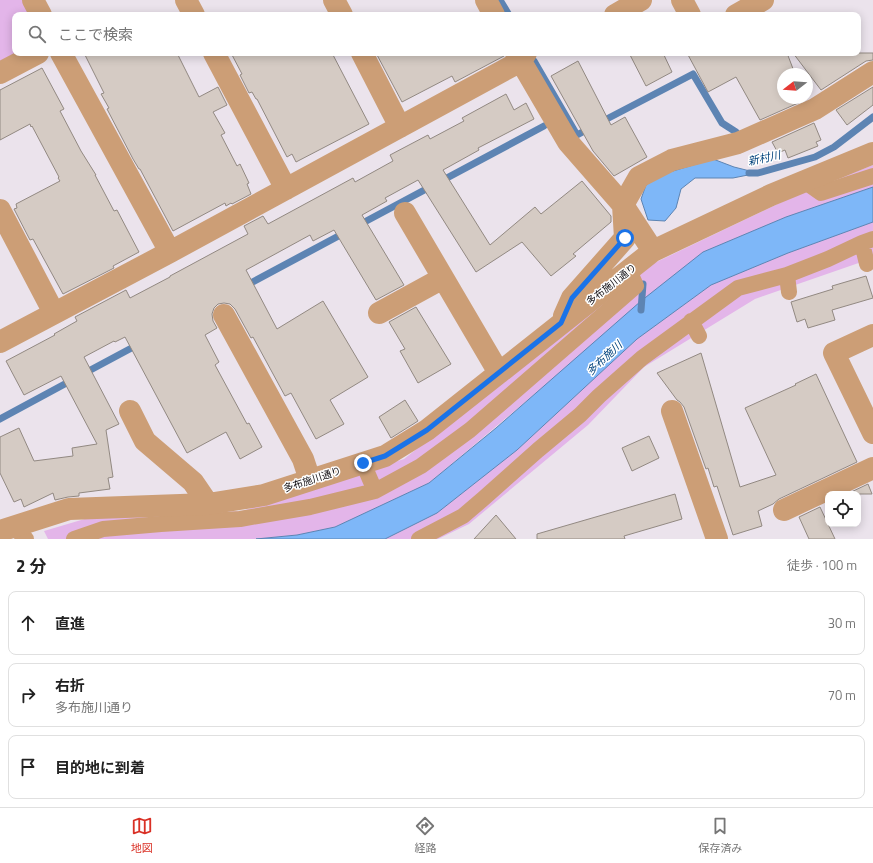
<!DOCTYPE html>
<html lang="ja">
<meta charset="utf-8">
<style>
body{margin:0;font-family:"Titillium Web","Noto Sans JP",sans-serif;background:#f6f6f6;color:#222}
.controls{position:absolute;right:12px;bottom:12px;display:grid;overflow:hidden;border-radius:8px;box-shadow:0 2px 10px #0003}
.controls button{width:36px;height:36px;display:grid;place-items:center;padding:0;border:0;border-bottom:1px solid #e0e0e0;background:#fff;color:#222;font:20px sans-serif}
.compass{position:absolute;left:777px;top:68px;width:36px;height:36px;border-radius:50%;background:#fff;box-shadow:0 2px 10px #0003;rotate:253deg}
.stop{position:absolute;width:12px;height:12px;margin:-9px;border:3px solid #1a73e8;border-radius:50%;background:#fff}
.stop.end{background:#1a73e8;border-color:#fff;box-shadow:0 1px 4px #0008}
.list{margin:0;padding:0;list-style:none}
h2{display:flex;justify-content:space-between;align-items:center;height:52px;margin:0;padding:0 16px;font-size:17px}
h2 small{font-size:13px;font-weight:400;color:#767676}
.list li{display:grid;grid-template-columns:26px 1fr auto;gap:12px;align-items:center;box-sizing:border-box;height:64px;margin:0 8px 8px;padding:0 8px;border:1px solid #e0e0e0;border-radius:8px}
.list b{display:block;font-size:15px;white-space:nowrap}
.list p{margin:0;font-size:13px;white-space:nowrap;color:#767676}
.list em{font-size:13px;font-style:normal;color:#767676}
.icon{flex:none;width:22px;height:22px;fill:none;stroke:currentColor;stroke-width:2;stroke-linecap:round;stroke-linejoin:round}
.map{position:relative;flex:none;width:873px;height:539px;overflow:hidden}
.search{position:absolute;background:#fff;box-shadow:0 2px 10px #0003;left:12px;right:12px;top:12px;height:44px;display:flex;align-items:center;gap:10px;box-sizing:border-box;padding:0 14px;border-radius:8px;color:#767676;font-size:15px}
.sheet{height:268px;background:#fff}
nav{display:flex;justify-content:space-around;align-items:center;box-sizing:border-box;height:56px;border-top:1px solid #e0e0e0;background:#fff;font-size:11px;color:#767676}
nav a{display:grid;justify-items:center;gap:2px}
nav .on{color:#d93025}
.map>svg:first-child{display:block}
.green{fill:#e3b5e9}
.water{fill:#7eb7f8;stroke:#5d84b3}
.lines{fill:none;stroke-linecap:round;stroke-linejoin:round}
.stream{stroke:#5d84b3;stroke-width:7}
.building{fill:#d5cbc4;stroke:#928982}
.pedestrian{stroke:#cc9e76;stroke-width:16}
.minor{stroke:#cc9e76;stroke-width:22}
.route{stroke:#1a73e8;stroke-width:5}
.labels{text-anchor:middle;stroke-width:3;stroke-linejoin:round;paint-order:stroke}
.street-label{font-size:10px;fill:#110e12;stroke:#fff}
.water-label{font-size:11px;font-style:italic;fill:#02437c;stroke:#fff}
</style>
<div class="map">
<svg width="873" height="539" viewBox="0 0 873 539">
<rect width="100%" height="100%" fill="#ebe3ec"/>
<path class="green" d="M0,0H26L34,15H15V53L0,66Z
M873,165V187L786,217L703,252L429,483L335,527L297,535L256,539H48L44,531L88,518L242,511L404,459L646,267L788,199Z
M873,222V258L755,299L644,367L588,425L469,524L438,539H385L437,513L517,450L637,339L711,285L788,253Z"/>
<path class="water" d="M713,159L734,167L758,173L733,178H695L681,189L676,208L665,221L648,220L641,199L646,185L663,174Z
M873,187V222L788,253L711,285L637,339L517,450L437,513L385,539H256L297,535L335,527L429,483L496,428L641,301L703,252L786,217Z"/>
<g class="lines">
<path class="stream" d="M500,0L509,15
M534,61L577,135L590,128
M601,122L693,74L722,123L736,132
M749,173H758L815,157L834,147L873,117
M357,226L544,126
M245,286L346,232
M641,310L643,284
M83,374L139,344
M0,419L74,379"/>
</g>
<path class="building" d="M84,53H177L199,97L218,87L227,105L213,112L225,133L221,135L237,166L240,164L249,183L247,184L251,194L232,204L231,203L226,206L225,203L173,231L140,169H139L133,159L107,109L109,108L101,94L104,93Z
M231,53H332L369,124L296,162L292,154L287,157L257,99H256L252,92L249,93L240,75L242,74Z
M376,53H504V56L455,82L452,76L402,102Z
M629,53H663L672,72L646,86Z
M687,53H787L795,74H783V98H804L805,100L760,120L736,77L708,92Z
M793,53H873V60L866,61L821,90Z
M578,61L611,125L625,117L647,157L614,176L593,151L551,76Z
M42,68L64,109L60,111L81,151L96,175H95L114,211L117,210L139,252L113,266L114,268L63,294L33,239L30,240L14,209L17,208L16,204L60,181L58,178L59,177L32,126L31,127L30,124L0,140V90Z
M873,87V105L847,125L836,110Z
M506,94L514,110L526,103L534,119L478,148L479,150L443,170L490,245L535,207L541,214L582,181L611,216V222L573,254L576,256L551,276L522,242L476,272L418,180L385,198L387,201L362,215L404,285L376,300L334,230L313,241L310,235L246,270L277,329L323,301L368,377L330,400L344,424L316,439L291,393L285,396L253,337L251,338L235,309L230,304L224,303L218,304L214,308L212,314L213,321L217,328L205,335L219,362L215,365L247,424L249,423L262,447L240,459L226,432L187,453L125,337L115,342L114,341L84,357L119,424L106,430L113,477L108,478L110,489L79,493V496L68,497L55,500L53,493L24,507L21,499L14,502L0,473V437L19,428L34,461L73,456L72,448L97,444L61,376L24,395L6,361L55,335L54,334L77,321L75,317L126,290L130,298L170,277V276L248,234L244,226L263,216L268,224L353,178L355,182L393,161L390,155L428,135L430,139L464,121L462,118Z
M814,123L821,140L816,142L818,146L788,158L785,150L778,153L772,142Z
M866,276L873,298L832,310L835,320L808,328L805,319L797,322L791,302L833,289L832,286Z
M416,307L451,364L418,383L400,351L405,349L389,322Z
M701,353L740,487L776,475L745,408L796,385L795,384L816,374L857,462L779,499L773,504L758,511L762,526L733,535L717,486L714,487L708,468L706,469L684,407L680,402L677,400L657,373Z
M405,400L418,421L391,438L379,417Z
M649,436L659,458L632,471L622,448Z
M868,484L872,494H847Z
M675,494L682,519L624,536L625,539H537V534Z
M820,507L835,539H809L799,517Z
M496,515L516,539H474Z"/>
<g class="lines">
<path class="pedestrian" d="M804,181L821,193L873,176
M862,243L867,264
M787,275L789,292
M691,321L699,336
M363,463L375,491
M14,527L26,539
M74,539L103,529L161,524L240,519L310,507L375,491L421,466L470,430L636,286L629,270
M419,539L463,516L484,498L538,450L580,415L599,396L642,358L738,288L787,275L828,259L862,243L873,239"/>
<path class="minor" d="M33,0L41,15
M186,0L194,15
M334,0L342,15
M486,0L494,15
M682,0L690,15
M615,15L641,0
M736,15L763,0
M61,53L170,252
M214,53L286,189
M362,53L400,127
M516,53L568,142L623,205L653,251
M0,73L38,53
M0,210L54,313
M405,213L499,373
M379,313L443,278
M224,315L303,459L310,480
M564,316L572,298L625,238L623,205L639,177L672,160L738,143L815,109L873,72
M873,335L834,353L873,433
M0,342L170,252L521,61L526,53
M130,411L145,441L193,482L208,504
M672,411L717,539
M784,510L873,468
M0,531L69,509L208,504L264,495L385,456L427,430L653,251L771,195L873,153"/>
</g>
<g class="lines">
<path class="route" d="M363,463L385,456L427,430L561,323L572,298L625,238"/>
</g>
<g class="labels">
<g class="street-label">
<text transform="translate(611 284) rotate(-38)" y="4">多布施川通り</text>
<text transform="translate(312 479) rotate(-18)" y="4">多布施川通り</text>
</g>
<g class="water-label">
<text transform="translate(764 158) rotate(-12)" y="4">新村川</text>
<text transform="translate(604 358) rotate(-43)" y="4">多布施川</text>
</g>
</g>
</svg>
<div class="controls">
<button><svg class="icon" aria-label="locate" viewBox="0 0 24 24"><circle cx="12" cy="12" r="6"/><path d="M12 2v4M12 18v4M2 12h4M18 12h4"/></svg></button>
</div>
<svg class="compass" viewBox="-18 -18 36 36"><path d="M0-13l5 13h-10z" fill="#e53935"/><path d="M0 13l5-13h-10z" fill="#767676"/></svg>
<div class="stop" style="left:625px;top:238px"></div>
<div class="stop end" style="left:363px;top:463px"></div>
<div class="search"><svg class="icon" aria-label="search" viewBox="0 0 24 24"><circle cx="10" cy="10" r="6"/><path d="M15 15l6 6"/></svg>ここで検索</div>
</div>
<section class="sheet">
<h2>2 分<small>徒歩 · 100 m</small></h2>
<ul class="list">
<li><svg class="icon" aria-label="ahead" viewBox="0 0 24 24"><path d="M12 20V5M6 11l6-6 6 6"/></svg><div><b>直進</b></div><em>30 m</em></li>
<li><svg class="icon" aria-label="right" viewBox="0 0 24 24"><path d="M7 20v-9h11M14 6l5 5-5 5"/></svg><div><b>右折</b><p>多布施川通り</p></div><em>70 m</em></li>
<li><svg class="icon" aria-label="arrive" viewBox="0 0 24 24"><path d="M6 21V4h12l-3 4 3 4H6"/></svg><div><b>目的地に到着</b></div></li>
</ul>
</section>
<nav>
<a class="on"><svg class="icon" aria-label="map" viewBox="0 0 24 24"><path d="M3 6l6-2 6 2 6-2v14l-6 2-6-2-6 2zM9 4v14M15 6v14"/></svg>地図</a>
<a><svg class="icon" aria-label="directions" viewBox="0 0 24 24"><path d="M12 3l9 9-9 9-9-9zM9 14v-3h6M13 9l2 2-2 2"/></svg>経路</a>
<a><svg class="icon" aria-label="saved" viewBox="0 0 24 24"><path d="M7 4h10v16l-5-4-5 4z"/></svg>保存済み</a>
</nav>
